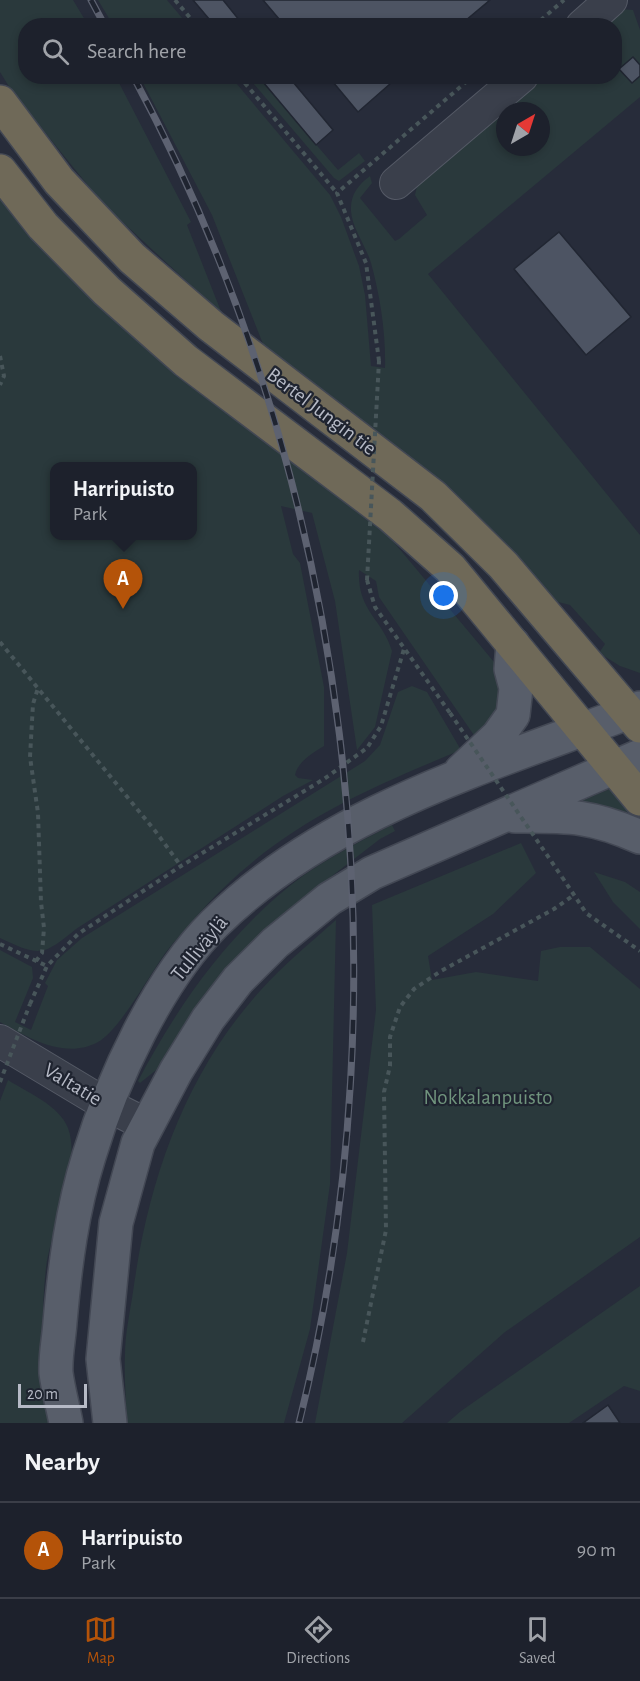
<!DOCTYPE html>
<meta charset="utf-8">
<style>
body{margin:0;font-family:"Alegreya Sans",sans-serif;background:#2a2e38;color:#f1f3f6}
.compass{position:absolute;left:496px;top:102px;width:54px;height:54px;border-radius:50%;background:#1d212c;box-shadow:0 3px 9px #0003;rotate:39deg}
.scale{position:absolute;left:18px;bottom:15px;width:69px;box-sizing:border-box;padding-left:6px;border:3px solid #b6bac6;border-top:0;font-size:16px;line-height:21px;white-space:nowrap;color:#b6bac6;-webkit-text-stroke:4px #1f2430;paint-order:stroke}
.you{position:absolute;left:444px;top:596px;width:21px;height:21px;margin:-15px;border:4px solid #fff;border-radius:50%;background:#1a73e8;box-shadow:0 0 0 9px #1a73e833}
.badge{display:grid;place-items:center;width:39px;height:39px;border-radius:50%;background:#b45309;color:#fff;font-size:20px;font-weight:700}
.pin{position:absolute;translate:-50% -50px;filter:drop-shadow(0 2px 3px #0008)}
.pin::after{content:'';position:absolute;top:32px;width:21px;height:18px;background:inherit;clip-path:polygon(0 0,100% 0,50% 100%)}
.popup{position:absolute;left:50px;top:462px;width:147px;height:78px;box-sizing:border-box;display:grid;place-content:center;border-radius:12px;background:#1d212c;filter:drop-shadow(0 2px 4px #0005);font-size:20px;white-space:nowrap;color:#a0a3a9}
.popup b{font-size:22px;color:#f1f3f6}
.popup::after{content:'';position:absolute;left:50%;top:100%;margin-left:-12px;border:12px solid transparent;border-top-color:#1d212c}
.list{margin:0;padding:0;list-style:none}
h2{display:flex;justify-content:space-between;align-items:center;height:78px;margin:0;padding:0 24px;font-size:26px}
h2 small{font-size:20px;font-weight:400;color:#a0a3a9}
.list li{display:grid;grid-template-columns:39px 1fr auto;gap:18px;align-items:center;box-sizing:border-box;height:96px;padding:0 24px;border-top:2px solid #3b3e48}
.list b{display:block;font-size:22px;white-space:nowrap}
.list p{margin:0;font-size:20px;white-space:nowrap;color:#a0a3a9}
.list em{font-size:20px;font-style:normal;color:#a0a3a9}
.icon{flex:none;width:33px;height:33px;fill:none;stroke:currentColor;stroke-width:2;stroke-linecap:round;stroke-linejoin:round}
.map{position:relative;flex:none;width:640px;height:1423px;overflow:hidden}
.search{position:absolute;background:#1d212c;box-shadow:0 3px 9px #0003;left:18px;right:18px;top:18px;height:66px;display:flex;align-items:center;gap:15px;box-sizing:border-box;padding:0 21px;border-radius:24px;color:#a0a3a9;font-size:22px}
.sheet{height:174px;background:#1d212c}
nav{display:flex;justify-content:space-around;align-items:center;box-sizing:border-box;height:84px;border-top:2px solid #3b3e48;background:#1d212c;font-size:16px;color:#a0a3a9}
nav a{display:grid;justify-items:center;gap:3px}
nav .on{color:#b45309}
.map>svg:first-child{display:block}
.green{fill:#2a393c;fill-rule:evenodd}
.building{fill:#4d5463;stroke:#212632;stroke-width:1.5}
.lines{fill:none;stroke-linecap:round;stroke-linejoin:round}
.minor-casing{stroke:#555a66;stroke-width:34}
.major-casing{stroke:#434854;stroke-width:36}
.highway-casing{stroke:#424753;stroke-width:36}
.path{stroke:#48565a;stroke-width:4;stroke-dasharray:4.5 4.5;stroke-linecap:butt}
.minor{stroke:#3a3f4b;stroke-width:32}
.major{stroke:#585e6a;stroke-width:33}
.highway{stroke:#6f6958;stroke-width:33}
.rail-casing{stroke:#5d6271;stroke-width:7}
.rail{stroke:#1f2430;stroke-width:4.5;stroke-dasharray:14;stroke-linecap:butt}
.path-bridge{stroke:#48565a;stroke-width:4;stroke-dasharray:4.5 4.5;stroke-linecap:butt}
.labels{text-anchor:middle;stroke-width:4.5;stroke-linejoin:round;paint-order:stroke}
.street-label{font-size:21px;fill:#b6bac6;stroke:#1f2430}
.park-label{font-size:21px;fill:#70947d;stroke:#1f2430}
</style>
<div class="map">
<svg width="640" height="1423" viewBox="0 0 640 1423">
<rect width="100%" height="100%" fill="#272c3a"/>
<path class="green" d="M0,0H73L88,25L26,26V76L116,77L191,222L187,225L222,314L103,204L13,93L0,72Z
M98,0H167L188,25H113Z
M620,9L633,10L640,30V97L428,274L640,535V673L620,666L599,653L605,644L570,605L554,601L265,349L212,215L140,77H231L330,195L341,217L359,266L365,295L371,366L385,368C386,333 380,296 371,263C366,246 352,228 351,211C350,195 358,185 370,176L372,183L360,198L395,241L399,239L427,215L415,195L418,182L541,77L614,76V26L601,25ZM505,111H541V147H505Z
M248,77H258L338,170L359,153L365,161L339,181L334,178Z
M0,194L382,528L494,662L501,679L503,707L478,741L379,597L376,581L359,570C357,611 382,618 392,651L375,727L357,750L335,601L312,513L281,506L293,554L300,563L324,687V746C313,753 298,761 295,775L298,778L313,780L283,796L76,929C43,956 40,957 0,938ZM54,466H192V536H54Z
M412,686L427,692L461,750C355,794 273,829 195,918C186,929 175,940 166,952C150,974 120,1030 98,1042C65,1060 29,1038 0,1022V950L32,967L33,978L15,1022L31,1030L48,986L45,983L57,960L82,938L365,761L380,745L398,692Z
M612,788L632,813L579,802Z
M392,825L395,831L380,839L319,886L263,933L160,1067L140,1083L138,1081C179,1003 232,928 304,875C332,856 362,840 392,825Z
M521,843L536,873L493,914L428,956L432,980L476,972L538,981L541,951L560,947H590L640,989V1237L505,1332L402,1423H315L347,1253L376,1010L372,905Z
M594,872L625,882L640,892V929L613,902Z
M336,920L330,1184L310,1329L284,1423H127C126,1400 124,1377 125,1355C125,1334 130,1312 133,1292C148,1182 184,1075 260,991C283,965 310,943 336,920Z
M8,1080C28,1093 59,1105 68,1128C82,1166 51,1228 46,1268C40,1323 43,1368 49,1423H0V1101Z
M640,1286V1391L624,1386L569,1423H447L461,1411Z"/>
<path class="building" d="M193,0H223L244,26H215Z
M263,0H490L459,26H285Z
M633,57L640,65V76L632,83L619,69Z
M258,76H288L333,130L316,145Z
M328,76H399L358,112Z
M559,232L631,317L586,355L514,269Z
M608,1405L620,1423H583Z"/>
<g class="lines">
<g class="minor-casing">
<path id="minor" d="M582,26L611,0
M396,183L522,76
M0,1041L105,1104L147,1125"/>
</g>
<g class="major-casing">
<path id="major" d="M461,771L498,736L513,715L516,688L511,669L513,644
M515,816C568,816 591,815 640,837
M66,1423C63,1407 58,1389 56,1373C55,1356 59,1338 60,1322C65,1265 72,1210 89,1156C112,1080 158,980 214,924C329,810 493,765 640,708
M110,1423L103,1359L116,1223L138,1143L176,1071L208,1019L238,980L275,943L329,899L372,873L640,756"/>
</g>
<g class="highway-casing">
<path id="highway" d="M0,102L59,181L132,258L211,326L433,496L503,565L640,726
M0,171L43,226L107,291L186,361L390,515L450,568L640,799"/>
</g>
<path class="path" d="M175,0L197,26
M534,26L564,0
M239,76L337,193
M0,356L4,376L0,385
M379,361L366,263L337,193L473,76
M367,580L375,607L450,713
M0,642L156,832L181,866
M562,877L586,913L640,951
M0,944L47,966
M36,961L42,953L44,928L41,902L38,813L30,757L33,704L38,688
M30,1004L47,966L78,934L181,866L324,779L367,748L381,726L404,649
M363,1342L386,1230L384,1092L390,1066V1037L400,1007L414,989L441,971L554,909L574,895"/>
<use href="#minor" class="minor"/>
<use href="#major" class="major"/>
<use href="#highway" class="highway"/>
<g class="rail-casing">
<path id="rail" d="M91,0L105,26
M133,76C351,480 410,978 299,1423"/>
</g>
<use href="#rail" class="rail"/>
<path class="path-bridge" d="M367,580L379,361
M450,713L562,877
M0,1082L30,1004"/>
</g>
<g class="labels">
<g class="street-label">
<text transform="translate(322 411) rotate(37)" y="7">Bertel Jungin tie</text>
<text transform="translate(199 948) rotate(-51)" y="7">Tulliväylä</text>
<text transform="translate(73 1084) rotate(31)" y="7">Valtatie</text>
</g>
<g class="park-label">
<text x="488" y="1104">Nokkalanpuisto</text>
</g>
</g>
</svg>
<svg class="compass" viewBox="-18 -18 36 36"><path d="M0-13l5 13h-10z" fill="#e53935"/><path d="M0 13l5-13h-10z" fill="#a0a3a9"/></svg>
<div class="scale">20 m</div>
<div class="you"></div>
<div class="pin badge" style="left:123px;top:609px">A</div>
<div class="popup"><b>Harripuisto</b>Park</div>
<div class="search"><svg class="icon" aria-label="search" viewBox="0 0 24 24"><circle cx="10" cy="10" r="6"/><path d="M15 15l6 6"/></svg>Search here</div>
</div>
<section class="sheet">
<h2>Nearby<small></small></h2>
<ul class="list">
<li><span class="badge">A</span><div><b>Harripuisto</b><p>Park</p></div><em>90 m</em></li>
</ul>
</section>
<nav>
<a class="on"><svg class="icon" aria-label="map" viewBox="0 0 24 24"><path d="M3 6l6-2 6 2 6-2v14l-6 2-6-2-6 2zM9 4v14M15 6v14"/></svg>Map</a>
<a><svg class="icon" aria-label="directions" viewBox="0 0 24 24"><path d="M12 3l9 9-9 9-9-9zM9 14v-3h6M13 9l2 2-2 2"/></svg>Directions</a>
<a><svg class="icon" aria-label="saved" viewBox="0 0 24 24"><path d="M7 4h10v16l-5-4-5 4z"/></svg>Saved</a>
</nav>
